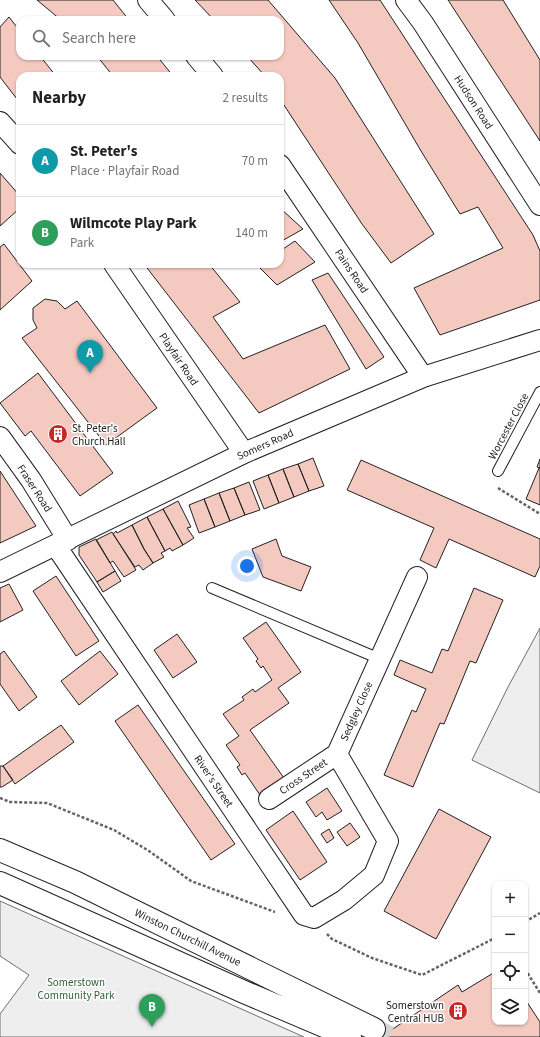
<!DOCTYPE html>
<meta charset="utf-8">
<style>
body{margin:0;font-family:"Source Sans 3",sans-serif;background:#f6f6f6;color:#202124}
.controls{position:absolute;right:12px;bottom:12px;display:grid;overflow:hidden;border-radius:8px;box-shadow:0 1px 3px #0004}
.controls button{width:36px;height:36px;display:grid;place-items:center;padding:0;border:0;border-bottom:1px solid #e0e0e0;background:#fff;color:#202124;font:20px sans-serif}
.you{position:absolute;left:247px;top:566px;width:14px;height:14px;margin:-10px;border:3px solid #fff;border-radius:50%;background:#1a73e8;box-shadow:0 0 0 6px #1a73e833}
.badge{display:grid;place-items:center;width:26px;height:26px;border-radius:50%;background:#7c3aed;color:#fff;font-size:13px;font-weight:700}
.pin{position:absolute;translate:-50% -33px;filter:drop-shadow(0 1px 2px #0008)}
.pin::after{content:'';position:absolute;top:21px;width:14px;height:12px;background:inherit;clip-path:polygon(0 0,100% 0,50% 100%)}
.list{margin:0;padding:0;list-style:none}
h2{display:flex;justify-content:space-between;align-items:center;height:52px;margin:0;padding:0 16px;font-size:17px}
h2 small{font-size:13px;font-weight:400;color:#757577}
.list li{display:grid;grid-template-columns:26px 1fr auto;gap:12px;align-items:center;box-sizing:border-box;height:72px;padding:0 16px;border-top:1px solid #e0e0e0}
.list b{display:block;font-size:15px;white-space:nowrap}
.list p{margin:0;font-size:13px;white-space:nowrap;color:#757577}
.list em{font-size:13px;font-style:normal;color:#757577}
.icon{flex:none;width:22px;height:22px;fill:none;stroke:currentColor;stroke-width:2;stroke-linecap:round;stroke-linejoin:round}
.map{position:relative;flex:none;width:540px;height:1037px;overflow:hidden}
.search{position:absolute;background:#fff;box-shadow:0 1px 3px #0004;left:16px;top:16px;width:268px;height:44px;display:flex;align-items:center;gap:10px;box-sizing:border-box;padding:0 14px;border-radius:12px;color:#757577;font-size:15px}
.panel{position:absolute;background:#fff;box-shadow:0 1px 3px #0004;left:16px;top:72px;width:268px;height:196px;border-radius:12px}
.map>svg:first-child{display:block}
.green{fill:#eee;stroke:#6f6f6f}
.building{fill:#f3c9c0;stroke:#222}
.lines{fill:none;stroke-linecap:round;stroke-linejoin:round}
.primary-tunnel{stroke:#d3d3d3;stroke-width:22;stroke-dasharray:22 11;stroke-linecap:butt}
.lane-casing{stroke:#222;stroke-width:12}
.street-casing{stroke:#222;stroke-width:22}
.primary-casing{stroke:#222;stroke-width:24}
.path{stroke:#646464;stroke-width:2.5;stroke-dasharray:3 2;stroke-linecap:butt}
.lane{stroke:#fff;stroke-width:10}
.street{stroke:#fff;stroke-width:20}
.primary{stroke:#fff;stroke-width:22}
.labels{text-anchor:middle;stroke-width:3;stroke-linejoin:round;paint-order:stroke}
.street-label{font-size:11px;fill:#222;stroke:#fff}
.poi-label{font-size:11px;fill:#222;stroke:#fff;text-anchor:start}
.park-label{font-size:11px;fill:#2f5e38;stroke:#fff}
</style>
<div class="map">
<svg width="540" height="1037" viewBox="0 0 540 1037">
<rect width="100%" height="100%" fill="#fff"/>
<path class="green" d="M540,628V793L472,760L508,687Z
M0,901L304,1037H0V1014L29,975L0,956Z"/>
<path class="building" d="M37,0H113L129,20H61Z
M195,0H268L335,78L434,234L391,263L362,224L280,99V76H265L247,56H280V20H214Z
M329,0H380L533,235L540,251V300L440,335L414,288L503,248L478,207L460,214L421,151L358,43Z
M448,0H503L540,60V141Z
M9,17L20,31V56H40L56,76H20V103L0,77V27Z
M97,56H157L173,76H113Z
M0,173L20,196V208L0,226Z
M280,208L303,229L280,242Z
M295,241L315,262L277,285L257,265L280,264V251Z
M4,244L32,281L0,310V247Z
M144,264H209L240,302L213,317L243,359L325,325L350,369L259,413Z
M328,273L384,357L366,369L312,280Z
M45,299L57,301L65,309L77,301L157,408L106,445L22,338L37,328L33,320V308Z
M38,373L113,473L80,496L31,431L25,436L0,403Z
M313,458L324,486L309,491L298,464Z
M540,459V468L537,467Z
M361,460L540,539V566L535,577L449,539L436,568L420,560L434,528L347,490Z
M298,464L309,491L294,497L283,469Z
M539,468H540V505L526,499Z
M283,469L294,497L279,503L268,475Z
M0,471L36,526L0,543Z
M268,475L279,503L264,509L253,481Z
M249,482L260,510L245,515L234,488Z
M234,488L245,515L230,521L219,493Z
M219,493L230,521L215,527L204,499Z
M204,499L215,527L199,533L189,505Z
M178,501L191,527L187,528L194,538L183,545L163,509Z
M163,509L183,545L172,551L170,548L165,551L147,517Z
M147,517L165,551L161,553L164,557L153,563L144,549L132,525Z
M132,525L144,549L153,563L143,570L139,565L135,567L113,534L116,531L117,533Z
M112,532L136,570L124,577L113,561L110,563L96,540Z
M96,539L115,571L97,582L79,555V547Z
M276,539L282,556L311,567L301,591L263,577L252,549Z
M115,571L121,581L103,592L97,582Z
M56,576L99,641L76,656L33,591Z
M9,584L23,610L0,622V588Z
M474,588L503,600L476,663L470,661L444,724L440,723L413,787L384,775L412,710L416,712L426,689L394,675L400,660L432,673L442,649L448,651Z
M266,622L301,672L278,688L289,703L250,730L284,778L260,795L245,773L242,775L237,767L240,765L226,745L239,736L223,714L244,700L242,697L253,689L255,692L272,680L263,666L261,668L256,661L258,659L243,638Z
M177,634L197,662L173,678L154,650Z
M4,651L37,697L19,711L0,684V654Z
M100,651L118,674L79,705L61,681Z
M138,705L235,844L211,860L115,721Z
M61,725L74,742L15,784L3,766Z
M0,766H3L13,780L2,787H0Z
M327,788L342,811L327,820L322,812L316,817L306,802Z
M439,809L491,837L436,939L384,911Z
M293,811L327,862L300,880L266,830Z
M350,823L360,837L347,846L337,832Z
M329,829L334,838L327,843L321,834Z
M495,972V1022H525V999L540,1022V1037H381L458,985L462,992Z"/>
<g class="lines">
<path class="primary-tunnel" d="M374,1029L389,1037"/>
<g class="lane-casing">
<path id="lane" d="M498,471L540,392
M212,588L380,659"/>
</g>
<g class="street-casing">
<path id="street" d="M148,0L165,20
M406,0L423,23L540,205
M196,56L213,76
M0,122L20,144
M280,165L423,377
M114,264L244,453
M0,437L31,480L68,540
M56,546L304,915L314,918L344,900L374,875L388,841L337,754L417,577
M0,572L244,453L423,377L540,340
M269,799L337,754"/>
</g>
<g class="primary-casing">
<path id="primary" d="M0,850L75,882L374,1029
M0,883L244,992L350,1037"/>
</g>
<path class="path" d="M498,488L540,514
M0,798L10,802L47,803L114,830L149,851L191,881L275,912
M525,922L540,913
M327,934L332,939L372,958L422,975L495,938
M525,969L540,993"/>
<use href="#lane" class="lane"/>
<use href="#street" class="street"/>
<use href="#primary" class="primary"/>
</g>
<defs>
<g id="building-disc" transform="scale(1)"><circle r="9.5" fill="#c62828" stroke="#fff"/><path d="M-4-6H4V6H1V3H-1V6H-4ZM-2.5-4.3h1.7v1.8h-1.7ZM.8-4.3h1.7v1.8H.8ZM-2.5-1h1.7V.8h-1.7ZM.8-1h1.7V.8H.8Z" fill="#fff"/></g>
</defs>
<g fill-rule="evenodd">
<use href="#building-disc" x="58" y="434"/>
<use href="#building-disc" x="458" y="1011"/>
</g>
<g class="labels">
<g class="street-label">
<text transform="translate(474 102) rotate(57)" y="4">Hudson Road</text>
<text transform="translate(352 271) rotate(56)" y="4">Pains Road</text>
<text transform="translate(179 359) rotate(56)" y="4">Playfair Road</text>
<text transform="translate(508 426) rotate(-62)" y="4">Worcester Close</text>
<text transform="translate(265 444) rotate(-24)" y="4">Somers Road</text>
<text transform="translate(35 488) rotate(57)" y="4">Fraser Road</text>
<text transform="translate(356 711) rotate(-66)" y="4">Sedgley Close</text>
<text transform="translate(303 776) rotate(-34)" y="4">Cross Street</text>
<text transform="translate(214 781) rotate(56)" y="4">River's Street</text>
<text transform="translate(188 937) rotate(26)" y="4">Winston Churchill Avenue</text>
</g>
<g class="poi-label">
<text x="72" y="432">St. Peter's<tspan x="72" dy="13">Church Hall</tspan></text>
<text x="444" y="1009" text-anchor="end">Somerstown<tspan x="444" dy="13">Central HUB</tspan></text>
</g>
<g class="park-label">
<text x="76" y="986">Somerstown<tspan x="76" dy="13">Community Park</tspan></text>
</g>
</g>
</svg>
<div class="controls">
<button>+</button>
<button>−</button>
<button><svg class="icon" aria-label="locate" viewBox="0 0 24 24"><circle cx="12" cy="12" r="6"/><path d="M12 2v4M12 18v4M2 12h4M18 12h4"/></svg></button>
<button><svg class="icon" aria-label="layers" viewBox="0 0 24 24"><path d="M12 4l9 5-9 5-9-5zM3 14l9 5 9-5"/></svg></button>
</div>
<div class="you"></div>
<div class="pin badge" style="left:90px;top:373px;background:#0f9aa8">A</div>
<div class="pin badge" style="left:152px;top:1027px;background:#2e9e5b">B</div>
<div class="search"><svg class="icon" aria-label="search" viewBox="0 0 24 24"><circle cx="10" cy="10" r="6"/><path d="M15 15l6 6"/></svg>Search here</div>
<section class="panel">
<h2>Nearby<small>2 results</small></h2>
<ul class="list">
<li><span class="badge" style="background:#0f9aa8">A</span><div><b>St. Peter's</b><p>Place · Playfair Road</p></div><em>70 m</em></li>
<li><span class="badge" style="background:#2e9e5b">B</span><div><b>Wilmcote Play Park</b><p>Park</p></div><em>140 m</em></li>
</ul>
</section>
</div>
